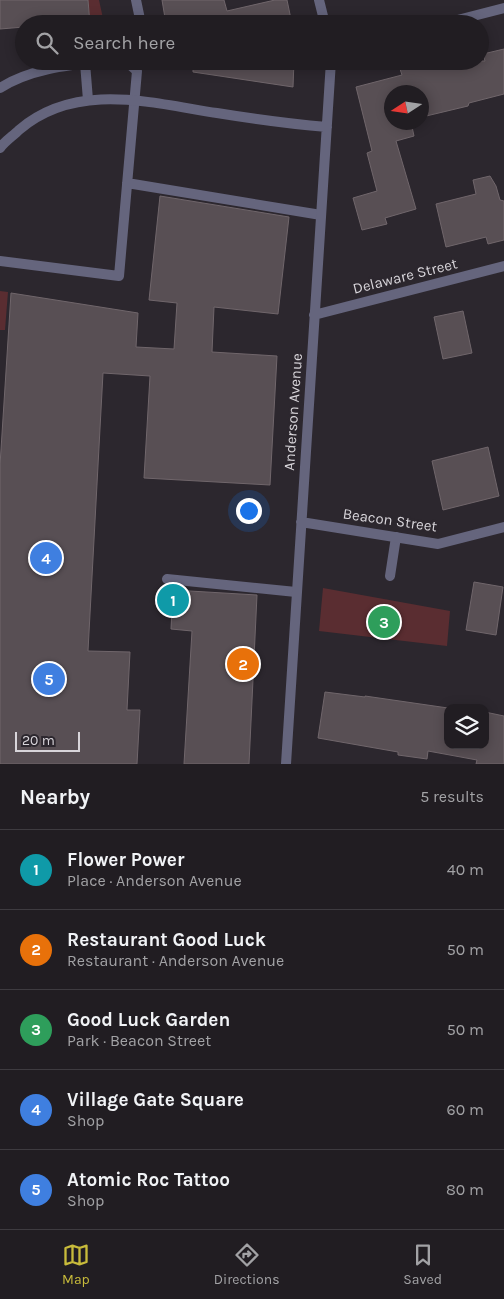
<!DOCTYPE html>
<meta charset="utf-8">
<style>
body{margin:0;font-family:Karla,sans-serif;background:#2d2a2f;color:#f1f3f6}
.controls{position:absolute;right:15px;bottom:15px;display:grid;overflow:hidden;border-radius:10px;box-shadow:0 2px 12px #0003}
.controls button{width:45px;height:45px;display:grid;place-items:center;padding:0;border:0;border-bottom:1px solid #3e3b40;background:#211d22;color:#f1f3f6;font:25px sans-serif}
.compass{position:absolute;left:384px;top:85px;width:45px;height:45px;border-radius:50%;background:#211d22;box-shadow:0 2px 12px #0003;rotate:258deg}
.scale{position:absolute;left:15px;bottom:12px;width:65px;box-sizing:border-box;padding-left:5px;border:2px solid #d8d5da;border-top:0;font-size:14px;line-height:18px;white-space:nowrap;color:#d8d5da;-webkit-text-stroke:4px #2c272e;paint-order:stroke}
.you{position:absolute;left:248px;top:510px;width:18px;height:18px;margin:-12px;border:4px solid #fff;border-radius:50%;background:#1a73e8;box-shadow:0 0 0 8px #1a73e833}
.badge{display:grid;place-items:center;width:32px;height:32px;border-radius:50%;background:#c8bb3b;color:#fff;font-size:16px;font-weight:700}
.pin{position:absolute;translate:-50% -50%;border:2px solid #fff;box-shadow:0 1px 5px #0006}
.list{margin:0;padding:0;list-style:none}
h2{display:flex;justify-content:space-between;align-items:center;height:65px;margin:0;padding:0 20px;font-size:21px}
h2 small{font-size:16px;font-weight:400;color:#a2a2a5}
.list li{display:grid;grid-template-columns:32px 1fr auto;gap:15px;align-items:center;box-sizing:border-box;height:80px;padding:0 20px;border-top:1px solid #3e3b40}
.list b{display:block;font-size:19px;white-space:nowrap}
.list p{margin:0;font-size:16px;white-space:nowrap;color:#a2a2a5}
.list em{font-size:16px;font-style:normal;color:#a2a2a5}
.icon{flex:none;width:28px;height:28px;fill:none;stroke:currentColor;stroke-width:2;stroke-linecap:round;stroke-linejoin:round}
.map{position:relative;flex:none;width:504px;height:764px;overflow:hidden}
.search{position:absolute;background:#211d22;box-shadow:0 2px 12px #0003;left:15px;right:15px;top:15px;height:55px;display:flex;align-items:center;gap:12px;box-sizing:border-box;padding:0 18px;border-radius:28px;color:#a2a2a5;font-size:19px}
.sheet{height:465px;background:#211d22}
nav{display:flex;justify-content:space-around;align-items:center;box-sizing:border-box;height:70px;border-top:1px solid #3e3b40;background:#211d22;font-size:14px;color:#a2a2a5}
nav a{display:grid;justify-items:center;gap:2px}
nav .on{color:#c8bb3b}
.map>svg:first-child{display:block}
.green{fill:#5a2d31}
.building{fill:#584f54;stroke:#70666b}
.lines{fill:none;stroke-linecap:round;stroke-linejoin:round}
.service{stroke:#65657d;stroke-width:10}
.minor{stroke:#65657d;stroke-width:10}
.labels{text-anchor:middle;stroke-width:4.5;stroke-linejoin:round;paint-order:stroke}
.street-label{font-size:15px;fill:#d8d5da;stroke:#2c272e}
</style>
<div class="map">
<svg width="504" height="764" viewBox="0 0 504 764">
<rect width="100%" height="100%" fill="#2c272e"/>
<path class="green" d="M88,0H99L104,23L90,24Z
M0,291L8,292L5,330H0Z
M323,588L450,611L447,646L319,631Z"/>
<path class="building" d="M0,0H88L90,24H24V27L0,29Z
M162,0H224L227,11L275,0H287L292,24H166Z
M504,49V94L469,103L468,106L422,117V92H392V122H411L414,136L396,141L416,209L385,218L387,224L362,230L353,198L377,191L367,153L372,151L356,87L402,75L400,69L428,61H485L483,54Z
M193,61H294L293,87L193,72Z
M490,176L496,186L500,200L504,201V240L488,244L486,237L446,247L436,204L476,194L473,180Z
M160,196L289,217L278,314L214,307L212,352L277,356L270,485L144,478L150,376L103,373L88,651L130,652L127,710H140L137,764H0V465L11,293L138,313L136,347L174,349L177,303L149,300Z
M463,311L472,353L443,359L434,317Z
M488,447L499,496L443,510L432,461Z
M474,582L503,587L496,635L466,630Z
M173,590L257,595L249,764H184L192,631L171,629Z
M325,692L365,697V696L448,708V745H485V712L504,716V764H476L477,760L428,751L427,759L398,755V752L318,738Z"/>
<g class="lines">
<path class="service" d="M136,0L141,24
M85,63L88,100
M0,88C30,69 68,65 103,61
M127,183L321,215
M0,261L119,276L137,71L126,61
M390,576L396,537
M167,579L296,592"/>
<path class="minor" d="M319,0L325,24
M442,24L504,8
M0,148C5,141 13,136 19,130C76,81 151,103 217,113C254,119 290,124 327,127
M314,315L504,266
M301,522L438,544L504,527
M286,764L331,61"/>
</g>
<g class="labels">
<g class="street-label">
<text transform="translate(405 276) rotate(-14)" y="5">Delaware Street</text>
<text transform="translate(293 412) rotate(-86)" y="5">Anderson Avenue</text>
<text transform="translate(390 520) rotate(8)" y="5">Beacon Street</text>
</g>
</g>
</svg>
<div class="controls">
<button><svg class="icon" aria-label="layers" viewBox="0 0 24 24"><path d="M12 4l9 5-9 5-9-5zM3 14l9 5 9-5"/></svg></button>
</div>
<svg class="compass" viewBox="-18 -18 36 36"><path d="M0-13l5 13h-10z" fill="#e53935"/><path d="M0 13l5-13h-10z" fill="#a2a2a5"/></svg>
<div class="scale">20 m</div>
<div class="you"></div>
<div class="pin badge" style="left:173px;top:600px;background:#0f9aa8">1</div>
<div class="pin badge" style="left:243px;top:664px;background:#e8710a">2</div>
<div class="pin badge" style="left:384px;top:622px;background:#2e9e5b">3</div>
<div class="pin badge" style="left:46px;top:558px;background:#3f7fe0">4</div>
<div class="pin badge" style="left:49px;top:679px;background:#3f7fe0">5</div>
<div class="search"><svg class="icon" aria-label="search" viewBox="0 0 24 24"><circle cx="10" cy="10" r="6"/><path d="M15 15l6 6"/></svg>Search here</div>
</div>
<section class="sheet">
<h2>Nearby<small>5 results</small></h2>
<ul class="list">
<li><span class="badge" style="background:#0f9aa8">1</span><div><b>Flower Power</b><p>Place · Anderson Avenue</p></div><em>40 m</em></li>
<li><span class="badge" style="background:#e8710a">2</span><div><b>Restaurant Good Luck</b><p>Restaurant · Anderson Avenue</p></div><em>50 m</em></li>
<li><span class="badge" style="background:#2e9e5b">3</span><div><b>Good Luck Garden</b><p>Park · Beacon Street</p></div><em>50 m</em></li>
<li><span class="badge" style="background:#3f7fe0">4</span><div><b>Village Gate Square</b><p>Shop</p></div><em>60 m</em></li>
<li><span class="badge" style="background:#3f7fe0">5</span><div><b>Atomic Roc Tattoo</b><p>Shop</p></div><em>80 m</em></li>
</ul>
</section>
<nav>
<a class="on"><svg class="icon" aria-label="map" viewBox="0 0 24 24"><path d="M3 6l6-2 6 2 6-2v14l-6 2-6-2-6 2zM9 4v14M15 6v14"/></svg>Map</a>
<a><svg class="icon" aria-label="directions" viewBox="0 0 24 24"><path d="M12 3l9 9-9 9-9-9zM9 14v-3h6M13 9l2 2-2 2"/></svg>Directions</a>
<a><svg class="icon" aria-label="saved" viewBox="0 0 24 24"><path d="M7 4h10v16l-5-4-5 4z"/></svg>Saved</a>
</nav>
